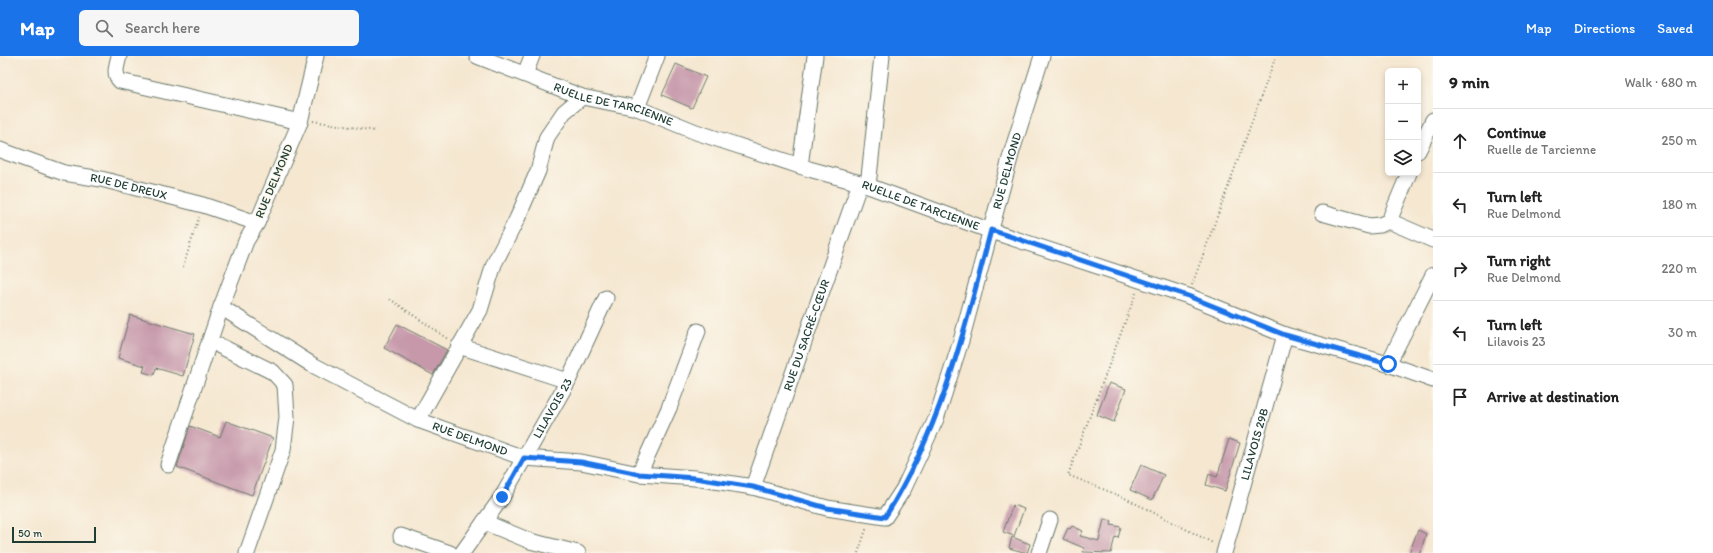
<!DOCTYPE html>
<meta charset="utf-8">
<style>
body{margin:0;font-family:Itim,sans-serif;background:#f6f6f6;color:#222}
.controls{position:absolute;right:12px;top:12px;display:grid;overflow:hidden;border-radius:6px;box-shadow:0 2px 6px #0003}
.controls button{width:36px;height:36px;display:grid;place-items:center;padding:0;border:0;border-bottom:1px solid #e0e0e0;background:#fff;color:#222;font:20px sans-serif}
.scale{position:absolute;left:12px;bottom:10px;width:84px;box-sizing:border-box;padding-left:4px;border:2px solid #1f3d34;border-top:0;font-size:11px;line-height:14px;white-space:nowrap;color:#1f3d34;-webkit-text-stroke:3px #fbf7ec;paint-order:stroke}
.stop{position:absolute;width:12px;height:12px;margin:-9px;border:3px solid #1a73e8;border-radius:50%;background:#fff}
.stop.end{background:#1a73e8;border-color:#fff;box-shadow:0 1px 4px #0008}
.list{margin:0;padding:0;list-style:none}
h2{display:flex;justify-content:space-between;align-items:center;height:52px;margin:0;padding:0 16px;font-size:17px}
h2 small{font-size:13px;font-weight:400;color:#767676}
.list li{display:grid;grid-template-columns:26px 1fr auto;gap:12px;align-items:center;box-sizing:border-box;height:64px;padding:0 16px;border-top:1px solid #e0e0e0}
.list b{display:block;font-size:15px;white-space:nowrap}
.list p{margin:0;font-size:13px;white-space:nowrap;color:#767676}
.list em{font-size:13px;font-style:normal;color:#767676}
.icon{flex:none;width:22px;height:22px;fill:none;stroke:currentColor;stroke-width:2;stroke-linecap:round;stroke-linejoin:round}
.map{position:relative;flex:none;width:1433px;height:497px;overflow:hidden}
header{display:flex;align-items:center;gap:24px;box-sizing:border-box;height:56px;padding:0 20px;background:#1a73e8;color:#fff}
header strong{font-size:19px}
nav{display:flex;gap:22px;margin-inline-start:auto;font-size:14px}
.search{width:280px;height:36px;background:#f6f6f6;display:flex;align-items:center;gap:10px;box-sizing:border-box;padding:0 14px;border-radius:6px;color:#767676;font-size:15px}
main{display:flex}
aside{flex:1;background:#fff}
.map>svg:first-child{display:block}
.building{fill:#c698aa}
.lines{fill:none;stroke-linecap:round;stroke-linejoin:round}
.minor-casing{stroke:#6a786b;stroke-width:17}
.path{stroke:#6a786b;stroke-width:2;stroke-dasharray:1 3;stroke-linecap:butt}
.minor{stroke:#fff;stroke-width:15}
.route{stroke:#1a73e8;stroke-width:5}
.labels{text-anchor:middle;stroke-width:3;stroke-linejoin:round;paint-order:stroke}
.street-label{font-size:12px;fill:#1f3d34;stroke:#fbf7ec}
</style>
<header>
<strong>Map</strong>
<div class="search"><svg class="icon" aria-label="search" viewBox="0 0 24 24"><circle cx="10" cy="10" r="6"/><path d="M15 15l6 6"/></svg>Search here</div>
<nav><a>Map</a><a>Directions</a><a>Saved</a></nav>
</header>
<main>
<div class="map">
<svg width="1433" height="497" viewBox="0 0 1433 497">
<rect width="100%" height="100%" fill="#fbf7ec"/>
<filter id="ink" filterUnits="userSpaceOnUse"><feTurbulence type="fractalNoise" baseFrequency=".025" numOctaves="2"/><feDisplacementMap in="SourceGraphic" scale="8" xChannelSelector="R" yChannelSelector="G"/><feConvolveMatrix kernelMatrix="1 2 1 2 8 2 1 2 1" color-interpolation-filters="sRGB"/></filter>
<filter id="wash" filterUnits="userSpaceOnUse"><feTurbulence type="fractalNoise" baseFrequency=".012" numOctaves="4" result="noise"/><feDisplacementMap in="SourceGraphic" scale="16" xChannelSelector="R" yChannelSelector="G"/><feGaussianBlur stdDeviation="0.9" result="paint"/><feColorMatrix in="noise" values="0 0 0 0 0 0 0 0 0 0 0 0 0 0 0 0 0 1.4 0 .05"/><feComposite in="paint" operator="in"/></filter>
<g filter="url(#wash)">
<rect width="100%" height="100%" fill="#f5e7d0"/>
<g id="blocks">
<path class="building" d="M676,8L706,21L692,52L662,39Z
M130,259L195,278L183,320L156,312L154,319L143,316L145,310L118,302Z
M397,268L447,294L433,319L384,292Z
M1109,327L1126,333L1114,366L1097,359Z
M226,365L273,382L252,439L177,411L190,370L220,381Z
M1229,383L1240,387L1225,435L1206,429L1209,418L1217,421Z
M1141,409L1164,419L1152,444L1130,434Z
M1013,449L1024,453L1014,480L1003,476Z
M1104,463L1112,465L1111,469L1121,471L1118,482L1115,481L1111,497L1083,496L1084,492L1063,483L1068,472L1070,473L1072,470L1083,475L1080,480L1099,485Z
M1418,474L1426,478L1420,497H1409Z
M1012,481L1030,488L1027,497L1009,492Z"/>
</g>
</g>
<g filter="url(#ink)">
<use href="#blocks" fill-opacity="0" stroke="#6a786b" stroke-width="1"/>
<g class="lines">
<g class="minor-casing">
<g id="minor">
<path d="M119,0C117,9 113,18 120,25L300,66"/>
<path id="s1" d="M316,0L300,66L257,167L246,185L221,251L311,308L418,364L524,402L581,406L639,418L695,422L753,431L827,452L885,461L904,432L936,363L961,285L1012,95L1042,0"/>
<path id="s2" d="M477,0L582,41L637,52L696,76L809,113L860,127L991,175L1188,240L1285,279L1388,308L1433,324"/>
<path d="M525,18L532,0"/>
<path d="M637,52L657,0"/>
<path id="s3" d="M0,94L64,117L101,123L203,149L257,167"/>
<path d="M1418,95L1433,64"/>
<path d="M800,110L815,0"/>
<path d="M868,130L882,0"/>
<path d="M1322,157L1369,170L1380,169L1389,165L1433,184"/>
<path d="M1389,165L1409,117"/>
<path d="M220,290L273,316L285,329L287,361L283,394L247,497"/>
<path d="M459,290L568,325"/>
<path d="M1388,308L1433,219"/>
<path d="M418,364L480,254L494,208L517,163L538,115L547,81L564,56L582,41"/>
<path d="M168,409L221,251"/>
<path d="M639,418L669,352L698,275"/>
<path id="s4" d="M753,431L860,127"/>
<path d="M484,466L530,485L578,497"/>
<path d="M401,480L450,497"/>
<path id="s5" d="M462,497L502,441L568,325L606,242"/>
<path d="M1039,497L1050,464"/>
<path id="s6" d="M1224,497L1285,279"/>
</g>
</g>
<path class="path" d="M313,65L376,75
M183,211L199,161
M1192,229L1276,0
M1136,237L1068,419L1125,442L1213,487
M390,243L448,283
M858,497L867,471"/>
<use href="#minor" class="minor"/>
</g>
</g>
<g class="lines" filter="url(#ink)">
<path class="route" d="M502,441L524,402L581,406L639,418L695,422L753,431L827,452L885,461C941,374 965,273 991,174L1188,240L1285,279L1388,308"/>
</g>
<g class="labels">
<g class="street-label">
<text dy="4" stroke="none"><textPath href="#s2" startOffset="145">RUELLE DE TARCIENNE</textPath></text>
<text dy="4" stroke="none"><textPath href="#s1" startOffset="1345">RUE DELMOND</textPath></text>
<text transform="translate(274 125) rotate(-67)" y="4">RUE DELMOND</text>
<text dy="4" stroke="none"><textPath href="#s3" startOffset="134">RUE DE DREUX</textPath></text>
<text dy="4" stroke="none"><textPath href="#s2" startOffset="469">RUELLE DE TARCIENNE</textPath></text>
<text dy="4" stroke="none"><textPath href="#s4" startOffset="161">RUE DU SACRÉ-CŒUR</textPath></text>
<text dy="4" stroke="none"><textPath href="#s5" startOffset="171">LILAVOIS 23</textPath></text>
<text dy="4" stroke="none"><textPath href="#s1" startOffset="552">RUE DELMOND</textPath></text>
<text dy="4" stroke="none"><textPath href="#s6" startOffset="113">LILAVOIS 29B</textPath></text>
</g>
</g>
</svg>
<div class="controls">
<button>+</button>
<button>−</button>
<button><svg class="icon" aria-label="layers" viewBox="0 0 24 24"><path d="M12 4l9 5-9 5-9-5zM3 14l9 5 9-5"/></svg></button>
</div>
<div class="scale">50 m</div>
<div class="stop" style="left:1388px;top:308px"></div>
<div class="stop end" style="left:502px;top:441px"></div>
</div>
<aside>
<h2>9 min<small>Walk · 680 m</small></h2>
<ul class="list">
<li><svg class="icon" aria-label="ahead" viewBox="0 0 24 24"><path d="M12 20V5M6 11l6-6 6 6"/></svg><div><b>Continue</b><p>Ruelle de Tarcienne</p></div><em>250 m</em></li>
<li><svg class="icon" aria-label="left" viewBox="0 0 24 24"><path d="M17 20v-9H6M10 6l-5 5 5 5"/></svg><div><b>Turn left</b><p>Rue Delmond</p></div><em>180 m</em></li>
<li><svg class="icon" aria-label="right" viewBox="0 0 24 24"><path d="M7 20v-9h11M14 6l5 5-5 5"/></svg><div><b>Turn right</b><p>Rue Delmond</p></div><em>220 m</em></li>
<li><svg class="icon" aria-label="left" viewBox="0 0 24 24"><path d="M17 20v-9H6M10 6l-5 5 5 5"/></svg><div><b>Turn left</b><p>Lilavois 23</p></div><em>30 m</em></li>
<li><svg class="icon" aria-label="arrive" viewBox="0 0 24 24"><path d="M6 21V4h12l-3 4 3 4H6"/></svg><div><b>Arrive at destination</b></div></li>
</ul>
</aside>
</main>
